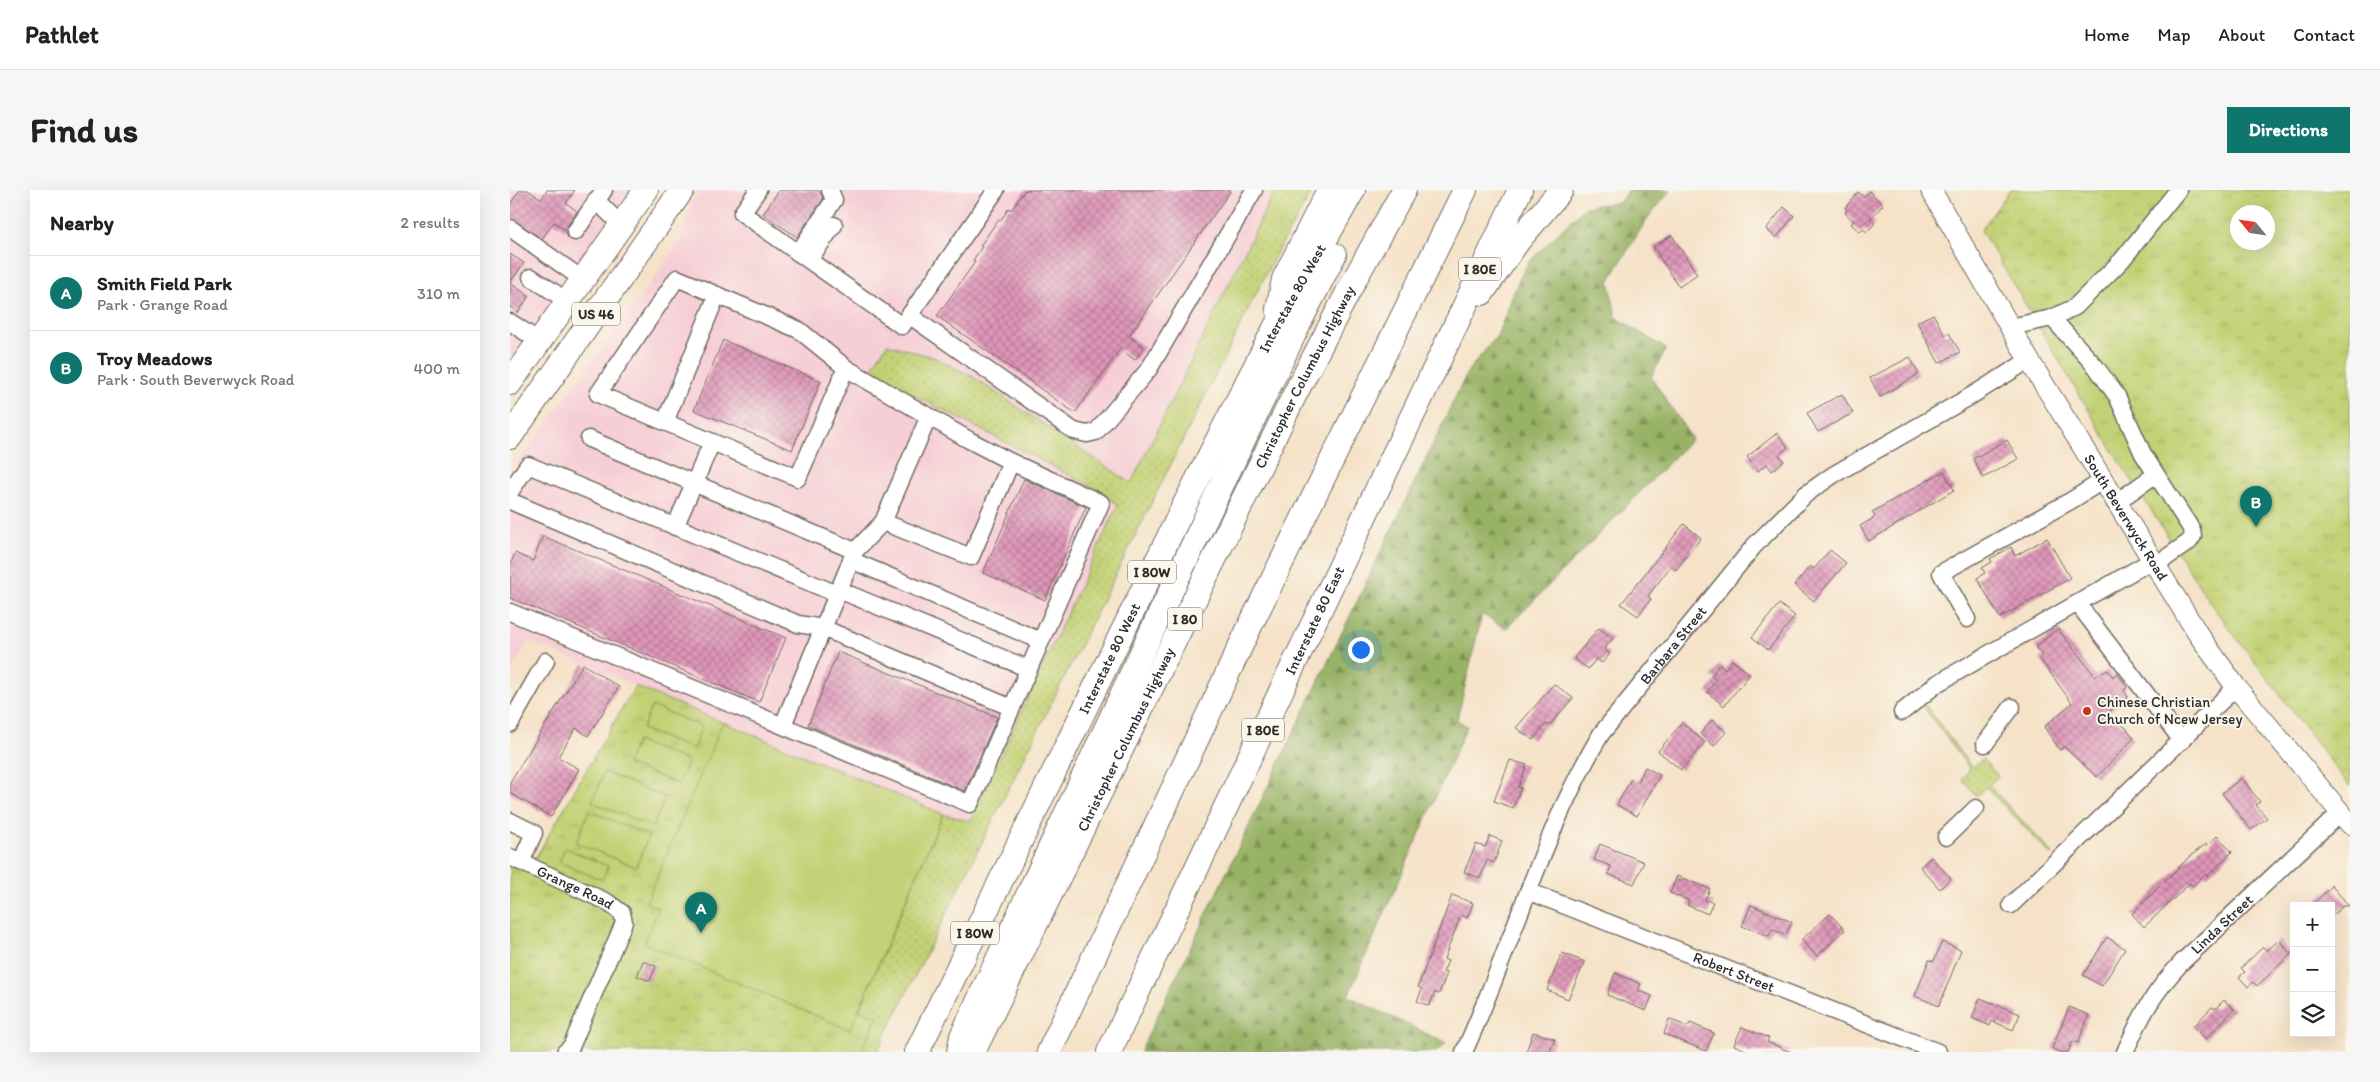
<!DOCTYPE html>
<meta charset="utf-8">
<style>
body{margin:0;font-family:Itim,sans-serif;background:#f6f6f6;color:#222}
.controls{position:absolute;right:15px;bottom:15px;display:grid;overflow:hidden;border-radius:0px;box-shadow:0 5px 20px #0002}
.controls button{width:45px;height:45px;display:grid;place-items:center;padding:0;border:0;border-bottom:1px solid #e0e0e0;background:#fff;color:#222;font:25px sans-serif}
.compass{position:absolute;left:1720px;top:15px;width:45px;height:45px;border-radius:50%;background:#fff;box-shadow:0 5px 20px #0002;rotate:299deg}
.you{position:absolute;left:850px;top:459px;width:18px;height:18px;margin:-12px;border:4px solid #fff;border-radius:50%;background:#1a73e8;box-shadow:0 0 0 8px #1a73e833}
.badge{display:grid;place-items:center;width:32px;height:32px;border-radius:50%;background:#0f766e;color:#fff;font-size:16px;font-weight:700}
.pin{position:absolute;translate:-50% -41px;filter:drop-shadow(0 1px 2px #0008)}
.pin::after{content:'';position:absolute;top:26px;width:18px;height:15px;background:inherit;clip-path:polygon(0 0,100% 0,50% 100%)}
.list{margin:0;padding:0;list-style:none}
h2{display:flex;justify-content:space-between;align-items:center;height:65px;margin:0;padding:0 20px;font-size:21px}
h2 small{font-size:16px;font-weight:400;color:#767676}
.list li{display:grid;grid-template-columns:32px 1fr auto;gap:15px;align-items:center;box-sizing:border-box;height:75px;padding:0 20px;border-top:1px solid #e0e0e0}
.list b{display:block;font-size:19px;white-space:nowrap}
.list p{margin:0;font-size:16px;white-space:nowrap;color:#767676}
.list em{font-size:16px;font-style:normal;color:#767676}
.icon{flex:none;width:28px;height:28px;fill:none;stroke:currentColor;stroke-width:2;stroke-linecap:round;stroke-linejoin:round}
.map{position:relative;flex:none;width:1840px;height:862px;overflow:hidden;border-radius:0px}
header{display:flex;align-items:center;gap:30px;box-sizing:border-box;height:70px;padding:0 25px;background:#fff;border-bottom:1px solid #e0e0e0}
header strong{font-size:24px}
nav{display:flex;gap:28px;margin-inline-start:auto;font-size:18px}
.intro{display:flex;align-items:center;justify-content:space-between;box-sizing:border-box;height:120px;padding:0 30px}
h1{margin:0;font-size:35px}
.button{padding:12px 22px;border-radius:0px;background:#0f766e;color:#fff;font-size:18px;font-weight:700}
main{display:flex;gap:30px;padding:0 30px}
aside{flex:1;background:#fff;border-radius:0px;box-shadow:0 5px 20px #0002}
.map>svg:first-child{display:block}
.built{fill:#f6cfd6}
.grass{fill:url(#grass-dots);stroke:#767e50}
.forest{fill:url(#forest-firs);stroke:#626f48}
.park{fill:url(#park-tufts);stroke:#767e50;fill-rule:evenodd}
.garden{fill:#c2d174;stroke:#767e50}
.building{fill:url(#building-cross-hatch)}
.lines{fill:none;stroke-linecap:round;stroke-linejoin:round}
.minor-casing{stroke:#726b62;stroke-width:19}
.major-casing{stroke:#726b62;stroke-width:22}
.highway-casing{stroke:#726b62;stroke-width:26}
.minor{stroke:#fff;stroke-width:16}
.major{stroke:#fff;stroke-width:20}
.highway{stroke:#fff;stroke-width:24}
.poi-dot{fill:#c8321e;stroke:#fbf7ec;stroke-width:2}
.labels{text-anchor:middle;stroke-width:4;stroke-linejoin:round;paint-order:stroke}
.shield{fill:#fbf7ec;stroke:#696865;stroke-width:1}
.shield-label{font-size:14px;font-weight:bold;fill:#2b2b2b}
.street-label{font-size:15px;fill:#2b2b2b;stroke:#fbf7ec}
.poi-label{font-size:15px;fill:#2b2b2b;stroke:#fbf7ec;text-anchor:start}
</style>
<header>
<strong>Pathlet</strong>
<nav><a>Home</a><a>Map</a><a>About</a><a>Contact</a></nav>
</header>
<div class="intro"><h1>Find us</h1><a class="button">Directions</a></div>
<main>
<aside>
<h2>Nearby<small>2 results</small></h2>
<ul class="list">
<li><span class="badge">A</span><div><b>Smith Field Park</b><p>Park · Grange Road</p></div><em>310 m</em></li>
<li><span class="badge">B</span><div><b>Troy Meadows</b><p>Park · South Beverwyck Road</p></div><em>400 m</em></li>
</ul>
</aside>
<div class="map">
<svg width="1840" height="862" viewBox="0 0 1840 862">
<defs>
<pattern id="grass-dots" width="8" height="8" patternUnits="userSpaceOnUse" patternTransform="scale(1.25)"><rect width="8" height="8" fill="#c2d174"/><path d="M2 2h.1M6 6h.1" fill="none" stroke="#a7b465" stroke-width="1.8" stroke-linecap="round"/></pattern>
<pattern id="forest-firs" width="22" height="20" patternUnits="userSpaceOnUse" patternTransform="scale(1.25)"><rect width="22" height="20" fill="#99b366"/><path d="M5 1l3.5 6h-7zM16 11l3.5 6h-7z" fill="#7d9254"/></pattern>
<pattern id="park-tufts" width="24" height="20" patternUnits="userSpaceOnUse" patternTransform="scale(1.25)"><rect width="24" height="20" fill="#c2d174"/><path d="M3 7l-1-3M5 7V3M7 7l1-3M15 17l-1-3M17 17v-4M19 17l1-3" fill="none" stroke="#a7b465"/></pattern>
<pattern id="building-cross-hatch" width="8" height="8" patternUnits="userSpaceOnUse" patternTransform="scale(1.25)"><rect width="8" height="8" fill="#df96b9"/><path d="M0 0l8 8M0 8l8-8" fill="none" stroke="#b57b97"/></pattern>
</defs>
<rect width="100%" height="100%" fill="#fbf7ec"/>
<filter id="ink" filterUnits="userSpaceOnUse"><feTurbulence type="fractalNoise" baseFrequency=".02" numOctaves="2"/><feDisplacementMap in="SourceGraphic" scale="10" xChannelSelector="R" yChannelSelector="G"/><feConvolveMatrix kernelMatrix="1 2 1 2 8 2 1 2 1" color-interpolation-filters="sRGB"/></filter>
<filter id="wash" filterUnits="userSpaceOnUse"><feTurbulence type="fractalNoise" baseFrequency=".0096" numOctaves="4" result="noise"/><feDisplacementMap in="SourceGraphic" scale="20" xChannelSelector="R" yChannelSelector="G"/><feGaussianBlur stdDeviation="1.12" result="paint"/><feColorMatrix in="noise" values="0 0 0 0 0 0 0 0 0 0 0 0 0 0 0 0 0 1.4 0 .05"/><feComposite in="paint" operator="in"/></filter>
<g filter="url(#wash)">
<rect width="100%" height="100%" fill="#f5e2c8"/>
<path class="built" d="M0,0H119L0,170Z
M191,0H765L621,293L463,187L360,181L590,301L608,315L460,631L433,624L19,451L0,484V283L170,52L181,13Z"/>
<path class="grass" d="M765,0H803L766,64L367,862H350L368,827L349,820L433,624L460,631L608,315L590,301L359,182L377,154L423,167L463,187L621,293Z
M1414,513L1459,574L1463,577L1473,569L1488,586L1479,595L1543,664L1541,665L1476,597L1467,605L1465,604L1452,589L1460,579L1412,515Z"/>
<path class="forest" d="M1118,0H1161L1137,29L1099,91L1106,127L1156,159L1141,187L1182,249L996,439L972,424L947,530L957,536L838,806L936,853L926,862H630L958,181L987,146L1008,92L1018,73L1075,17L1110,12Z"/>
<path class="park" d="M1500,0H1840V597L1700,413L1603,261L1471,40ZM1728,22H1758V52H1728Z
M125,496L433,624L349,819L368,827L350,862H0V663L26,667Z"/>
<path class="garden" d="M142,516L192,537L183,559L132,539Z
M213,532L433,624L340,840L134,753L149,718L136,713Z
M127,551L178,571L168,594L117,574Z
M94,582L155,607L143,637L82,612Z
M79,621L139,646L126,677L66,653Z
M55,658L98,676L92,690L49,672Z"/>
<g id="blocks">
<path class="building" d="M10,0H18L31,9L37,0H65L56,13L67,21L55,40L44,32L32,49L0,28V14Z
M269,0H307L310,2L313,9L287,47L253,24Z
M515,0H721L619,146L634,157L625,170L610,159L565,223L427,126L465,72L463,70L472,57L470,56L488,30L490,31L499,18L501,20Z
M1359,1L1373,15L1360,29L1365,33L1357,42L1353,39L1350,42L1341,34L1344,31L1335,23L1337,20L1335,18L1348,2L1354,7Z
M1274,17L1284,26L1266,48L1256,39Z
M1162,45L1187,84L1169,97L1143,57Z
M0,64L14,73L0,93L19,106L8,123L0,117Z
M1423,124L1435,145L1439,143L1450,162L1429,173L1407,132Z
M213,150L311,191L282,260L184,220Z
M1400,167L1409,184L1370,207L1360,188Z
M1332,204L1343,223L1308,242L1297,223Z
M1267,243L1278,257L1269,265L1274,271L1262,281L1257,274L1248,281L1237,267Z
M1497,250L1508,269L1473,288L1463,269Z
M1434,281L1444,300L1359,351L1350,336L1365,327L1362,322Z
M514,289L576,317L535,410L473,383Z
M1174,334L1191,348L1166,380L1161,376L1138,406L1141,409L1128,426L1111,414Z
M33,346L276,448L249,512L0,408V376L5,363L23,371Z
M1537,348L1560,388L1490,428L1467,388L1475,383L1472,378L1482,372L1480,369L1501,357L1505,366Z
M1320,360L1336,373L1304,411L1284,395L1300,376L1304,379Z
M1269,414L1285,426L1258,460L1242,447Z
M1089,438L1103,449L1094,459L1100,464L1092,473L1086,469L1078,479L1064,468Z
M1548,439L1585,486L1598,480L1603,487L1607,483L1617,497L1614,500L1618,507L1597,523L1616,538L1624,548L1587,587L1554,557L1550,560L1534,537L1562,513L1530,469L1533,466L1525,457Z
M328,462L487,527L455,601L298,535Z
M1222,470L1240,484L1214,516L1197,502L1206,490L1201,486L1210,474L1215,479Z
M73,474L109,497L78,546L66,538L48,567L69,579L41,627L0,603V592Z
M1044,494L1063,508L1039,536L1036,534L1023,550L1006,538Z
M1202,530L1216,542L1204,556L1190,544Z
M1172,533L1195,552L1171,580L1148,561Z
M1000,570L1017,575L1008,597L1011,598L1003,618L984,611Z
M1135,577L1150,585L1127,626L1107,615L1121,589L1128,592Z
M1732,588L1750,612L1746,615L1757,628L1741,640L1712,603Z
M980,646L992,651L984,673L977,670L970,688L954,682L966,654L975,657Z
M1707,646L1722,662L1697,686L1695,684L1683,696L1680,693L1634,737L1622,724L1679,667L1696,654L1697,656Z
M1090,654L1134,672L1124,694L1098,684L1101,676L1084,670Z
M1421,667L1441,688L1430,699L1410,677Z
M1167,686L1200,699L1195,710L1203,712L1198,724L1177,715L1179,711L1160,703Z
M1821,695L1839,716H1833L1821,727V716H1801L1821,697Z
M942,705L963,713L957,728L951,725L934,769L938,771L933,782L937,783L929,804L925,802L919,816L907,811L912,799L908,797Z
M1241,715L1282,732L1276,745L1262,739L1259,746L1232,736Z
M1320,724L1335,740L1307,766L1291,750Z
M1597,747L1615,759L1592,796L1573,785Z
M1769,750L1781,764L1747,796L1743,792L1738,797L1729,787L1735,782L1731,778L1753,757L1757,761Z
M1432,752L1451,760L1429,816L1405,806L1419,770L1424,771Z
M1052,763L1075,772L1058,809L1037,800Z
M133,771L146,776L140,791L127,786Z
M1105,783L1131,794L1128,800L1142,806L1136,821L1097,805Z
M1470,808L1510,824L1503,840L1482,831L1480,836L1462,828Z
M1714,810L1724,819L1696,849L1683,837L1702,817L1705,819Z
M1559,817L1579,825L1568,853L1563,851L1558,862H1550L1542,859Z
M1159,829L1178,837L1180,833L1204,843L1196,861L1154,844Z
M1232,837L1259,848L1257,852L1281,862H1240L1224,855Z
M1023,842L1045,849L1040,862H1016Z"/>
</g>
</g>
<g filter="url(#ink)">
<use href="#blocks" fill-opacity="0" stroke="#726b62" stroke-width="1"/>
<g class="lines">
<g class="minor-casing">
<g id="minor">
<path d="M248,0L232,23L392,136L486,0"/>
<path d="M86,10L111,35"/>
<path d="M0,38L72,89"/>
<path d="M65,42L94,0"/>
<path d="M288,63L324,10L320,0"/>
<path d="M299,70L324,35"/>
<path d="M21,87L57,111"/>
<path d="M399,125L564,241L577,244L586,242L639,179L744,0"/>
<path d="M1542,128L1586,177L1607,206L1633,264L1682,340L1683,346L1679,352L1644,376"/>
<path d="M0,132L29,151"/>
<path d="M1500,137L1542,128L1565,117L1612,70L1668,0"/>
<path d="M155,232L207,105"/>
<path d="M79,249L345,361"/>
<path d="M0,302L18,275L327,404"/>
<path d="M0,311L288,434L313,438L502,518"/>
<path d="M1605,313L1645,285"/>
<path d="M373,332L461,367L501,272"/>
<path d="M165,337L202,252"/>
<path d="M341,370L531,451"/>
<path d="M329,400L519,479"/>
<path d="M1568,414L1672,551"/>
<path d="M0,422L460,614L591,313L501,272L459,250L336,178L289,140L167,88L88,204L288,288L336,178"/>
<path d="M1457,429L1431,383L1562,310L1592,291"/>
<path d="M1392,522L1428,493L1641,371"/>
<path d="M0,534L36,471"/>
<path d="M273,535L345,361L373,332L419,226"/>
<path d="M1475,554L1502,517"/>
<path d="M0,631L24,643L11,672"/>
<path d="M1436,647L1466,618"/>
<path id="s1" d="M0,667L97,712L112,723L114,732L110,742L61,857L55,862"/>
<path id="s2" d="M1020,702L1428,862"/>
<path d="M1501,715L1726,497"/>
<path id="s3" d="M954,862C1002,757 1032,643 1091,544L1244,356L1296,304L1323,285L1461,206L1519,170"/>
<path id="s4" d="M1615,862C1632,824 1643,803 1672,772L1830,623"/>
</g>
</g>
<g class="major-casing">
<g id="major">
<path id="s5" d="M1421,0L1519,170L1688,444L1726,497L1840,634"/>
</g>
</g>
<g class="highway-casing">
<g id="highway">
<path d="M972,103L1008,51L1051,0"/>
<path d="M768,119L774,89L819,0"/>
<path d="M0,193L136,0"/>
<path d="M0,247L172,0"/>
<path id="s6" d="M407,862L676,312L764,140L843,0"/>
<path d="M449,862L452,846L649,426L792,127L824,65"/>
<path id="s7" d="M463,862L786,202L847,85L894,0"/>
<path d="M539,862L740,436L955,0"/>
<path id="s8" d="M599,862L1010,0"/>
</g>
</g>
<use href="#minor" class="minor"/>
<use href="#major" class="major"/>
<use href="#highway" class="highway"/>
</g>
</g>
<circle class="poi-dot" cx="1577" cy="521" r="5"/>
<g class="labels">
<g class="shield">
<rect x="949" y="67.5" width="42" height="23" rx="4"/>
<rect x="62" y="112.5" width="48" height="23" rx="4"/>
<rect x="618" y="370.5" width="48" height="23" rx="4"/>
<rect x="657.5" y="417.5" width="35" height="23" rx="4"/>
<rect x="732" y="528.5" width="42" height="23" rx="4"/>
<rect x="441" y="731.5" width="48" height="23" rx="4"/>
</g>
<g class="shield-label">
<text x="970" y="84">I 80E</text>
<text x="86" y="129">US 46</text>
<text x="642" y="387">I 80W</text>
<text x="675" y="434">I 80</text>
<text x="753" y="545">I 80E</text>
<text x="465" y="748">I 80W</text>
</g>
<g class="street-label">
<text dy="5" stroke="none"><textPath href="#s6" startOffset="842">Interstate 80 West</textPath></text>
<text dy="5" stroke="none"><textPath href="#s7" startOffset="752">Christopher Columbus Highway</textPath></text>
<text dy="5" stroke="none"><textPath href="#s5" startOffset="381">South Beverwyck Road</textPath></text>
<text dy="5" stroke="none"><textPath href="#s8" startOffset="478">Interstate 80 East</textPath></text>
<text dy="5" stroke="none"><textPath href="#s3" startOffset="461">Barbara Street</textPath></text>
<text dy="5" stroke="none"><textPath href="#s6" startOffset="438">Interstate 80 West</textPath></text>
<text dy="5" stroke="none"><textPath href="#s7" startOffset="348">Christopher Columbus Highway</textPath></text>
<text dy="5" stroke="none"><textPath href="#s1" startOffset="72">Grange Road</textPath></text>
<text dy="5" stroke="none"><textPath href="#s4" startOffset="162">Linda Street</textPath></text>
<text dy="5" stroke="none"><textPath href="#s2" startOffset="219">Robert Street</textPath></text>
</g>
<g class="poi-label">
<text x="1587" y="517">Chinese Christian<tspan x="1587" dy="17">Church of Ncew Jersey</tspan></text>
</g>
</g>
</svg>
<div class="controls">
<button>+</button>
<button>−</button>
<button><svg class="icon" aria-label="layers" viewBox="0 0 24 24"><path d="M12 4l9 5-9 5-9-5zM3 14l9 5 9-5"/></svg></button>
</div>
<svg class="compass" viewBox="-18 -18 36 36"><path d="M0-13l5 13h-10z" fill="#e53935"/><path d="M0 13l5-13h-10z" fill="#767676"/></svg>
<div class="you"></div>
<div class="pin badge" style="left:191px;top:743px">A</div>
<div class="pin badge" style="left:1746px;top:337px">B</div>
</div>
</main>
